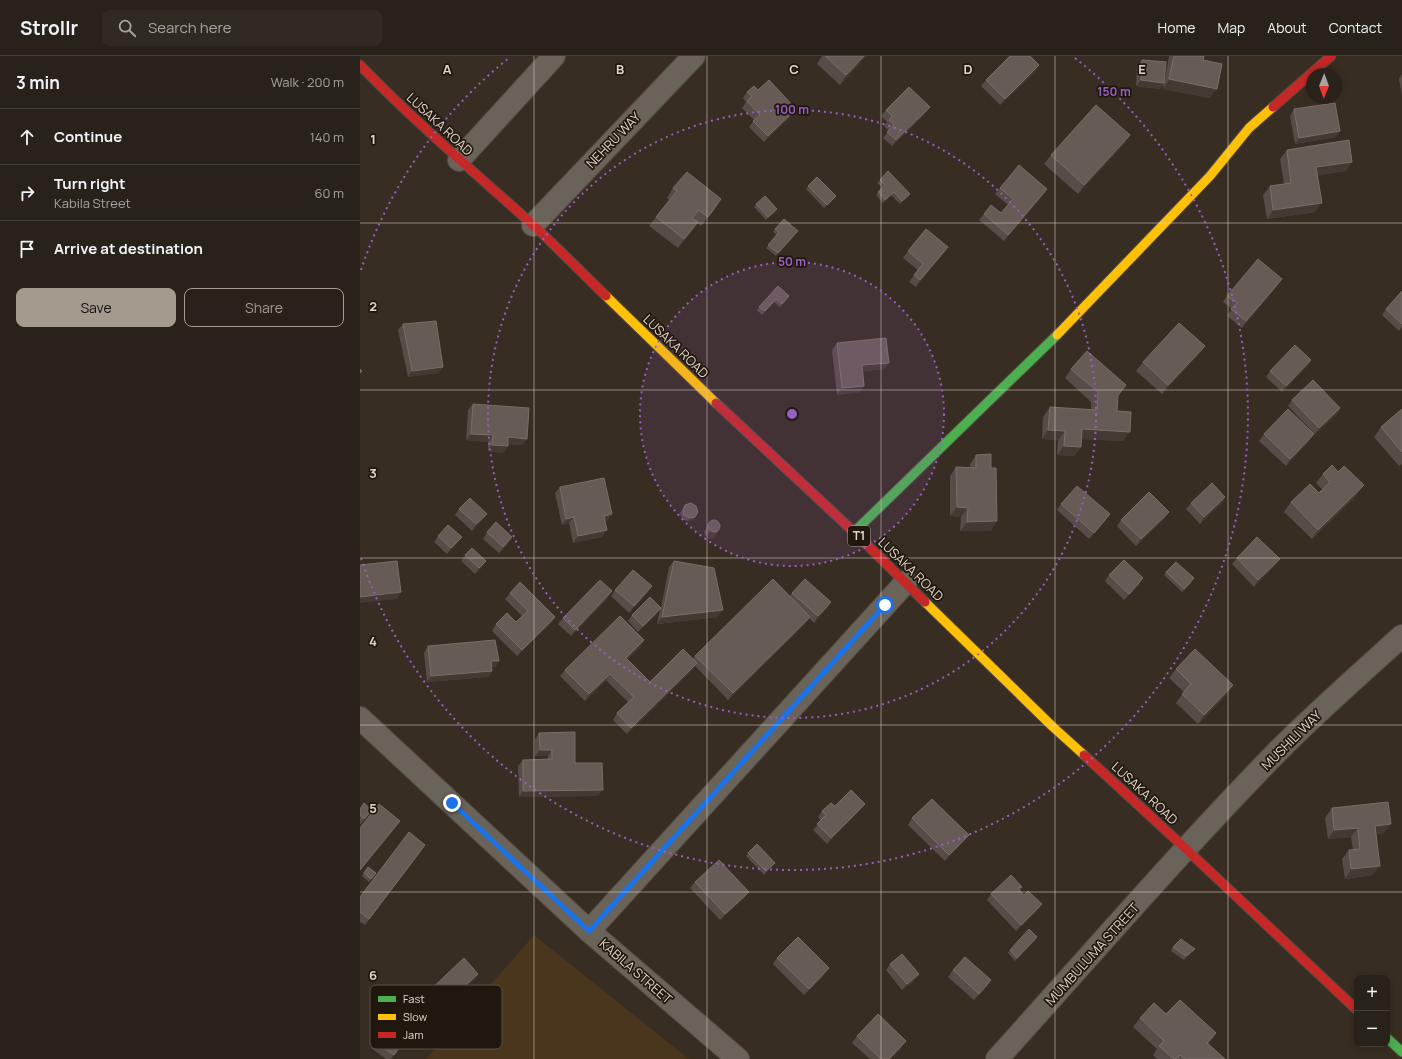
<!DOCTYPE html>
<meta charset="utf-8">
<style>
body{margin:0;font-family:Manrope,sans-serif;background:#312a23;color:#f1f3f6}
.controls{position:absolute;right:12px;bottom:12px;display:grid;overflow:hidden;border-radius:8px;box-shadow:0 2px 6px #0003}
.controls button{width:36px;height:36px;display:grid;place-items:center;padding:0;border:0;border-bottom:1px solid #453f39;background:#29221a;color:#f1f3f6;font:20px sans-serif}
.compass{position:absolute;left:946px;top:12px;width:36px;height:36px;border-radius:50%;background:#29221a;box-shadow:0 2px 6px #0003;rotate:181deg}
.stop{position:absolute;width:12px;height:12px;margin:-9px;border:3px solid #1a73e8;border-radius:50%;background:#fff}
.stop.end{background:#1a73e8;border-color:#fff;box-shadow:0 1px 4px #0008}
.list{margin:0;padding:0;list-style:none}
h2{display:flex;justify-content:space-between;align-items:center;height:52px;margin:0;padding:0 16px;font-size:17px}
h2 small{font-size:13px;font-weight:400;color:#a5a4a2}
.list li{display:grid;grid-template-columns:26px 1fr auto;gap:12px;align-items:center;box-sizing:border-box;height:56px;padding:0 16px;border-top:1px solid #453f39}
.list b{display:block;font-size:15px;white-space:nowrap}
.list p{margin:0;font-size:13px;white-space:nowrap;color:#a5a4a2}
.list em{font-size:13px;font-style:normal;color:#a5a4a2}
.actions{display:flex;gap:8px;padding:12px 16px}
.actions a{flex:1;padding:9px 0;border:1px solid #a59a8e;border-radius:8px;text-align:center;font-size:14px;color:#a59a8e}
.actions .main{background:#a59a8e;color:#111}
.icon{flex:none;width:22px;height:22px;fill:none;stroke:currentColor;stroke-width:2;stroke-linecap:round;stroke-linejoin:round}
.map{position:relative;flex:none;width:1042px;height:1003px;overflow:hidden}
header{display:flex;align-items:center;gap:24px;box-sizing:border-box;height:56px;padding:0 20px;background:#29221a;border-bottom:1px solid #453f39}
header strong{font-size:19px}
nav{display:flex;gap:22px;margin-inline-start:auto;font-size:14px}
.search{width:280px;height:36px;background:#312a23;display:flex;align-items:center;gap:10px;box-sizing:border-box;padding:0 14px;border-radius:8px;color:#a5a4a2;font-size:15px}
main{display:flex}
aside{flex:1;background:#29221a}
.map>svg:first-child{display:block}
.built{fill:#4a351d}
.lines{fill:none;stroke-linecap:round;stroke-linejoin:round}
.street-casing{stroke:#534a41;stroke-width:24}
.fast-casing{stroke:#534a41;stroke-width:11}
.slow-casing{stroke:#534a41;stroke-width:11}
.jam-casing{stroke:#534a41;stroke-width:11}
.street{stroke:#6a635a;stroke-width:22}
.fast{stroke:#4caf50;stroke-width:9}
.slow{stroke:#ffc107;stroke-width:9}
.jam{stroke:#c62828;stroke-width:9}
.wall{fill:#584c49}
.shaded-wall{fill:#453a33}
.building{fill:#675b56;stroke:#7a6e68}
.route{stroke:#1a73e8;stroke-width:5}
.grid{fill:none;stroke:#e0d4c8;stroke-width:1;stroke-opacity:0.55}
.ring{fill:none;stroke:#995ec2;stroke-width:2;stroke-dasharray:2 4}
.labels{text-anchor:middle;stroke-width:3.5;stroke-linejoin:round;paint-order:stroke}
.shield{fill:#20180f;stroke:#a69c90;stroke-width:1}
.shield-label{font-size:12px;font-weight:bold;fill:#e0d4c8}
.street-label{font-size:13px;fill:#e0d4c8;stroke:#20180f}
.key{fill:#20180f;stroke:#5a5046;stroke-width:1}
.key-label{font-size:11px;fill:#e0d4c8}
.grid-label{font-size:13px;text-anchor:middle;font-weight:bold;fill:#e0d4c8;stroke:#20180f;stroke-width:3.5;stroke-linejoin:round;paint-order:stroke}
.centre{fill:#995ec2;stroke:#20180f;stroke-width:2}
.ring-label{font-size:12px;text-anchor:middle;font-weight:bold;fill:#995ec2;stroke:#20180f;stroke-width:3.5;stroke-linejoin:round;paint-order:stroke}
</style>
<header>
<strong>Strollr</strong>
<div class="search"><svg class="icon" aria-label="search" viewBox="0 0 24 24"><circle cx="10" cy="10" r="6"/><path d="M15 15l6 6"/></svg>Search here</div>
<nav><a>Home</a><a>Map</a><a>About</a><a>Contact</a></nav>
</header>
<main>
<aside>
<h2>3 min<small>Walk · 200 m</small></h2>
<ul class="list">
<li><svg class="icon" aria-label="ahead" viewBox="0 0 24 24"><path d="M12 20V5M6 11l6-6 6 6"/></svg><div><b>Continue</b></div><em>140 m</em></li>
<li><svg class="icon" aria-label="right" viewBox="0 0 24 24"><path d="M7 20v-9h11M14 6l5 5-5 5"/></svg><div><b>Turn right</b><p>Kabila Street</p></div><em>60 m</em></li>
<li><svg class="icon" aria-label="arrive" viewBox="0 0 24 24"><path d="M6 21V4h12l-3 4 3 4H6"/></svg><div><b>Arrive at destination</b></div></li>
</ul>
<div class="actions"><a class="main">Save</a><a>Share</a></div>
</aside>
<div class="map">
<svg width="1042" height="1003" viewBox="0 0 1042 1003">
<rect width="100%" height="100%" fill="#372d22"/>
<path class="built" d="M174,879L329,1003H66Z"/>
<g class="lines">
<g class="street-casing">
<path id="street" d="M99,104L194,0
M173,169L334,0
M0,662L229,875L378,1003
M229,875L546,526
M637,1003C731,899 822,793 920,693C959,654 1001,617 1042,580"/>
</g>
<g class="fast-casing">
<path id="fast" d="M494,476L697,279
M1027,982L1042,996"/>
</g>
<g class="slow-casing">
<path id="slow" d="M246,240L356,347
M697,279L850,120L889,72L913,51
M565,546L693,671L724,699"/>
</g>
<g class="jam-casing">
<path id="jam" d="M0,9C54,65 114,116 172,168C197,191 221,216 246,240
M913,51L971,0
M356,347L494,476L565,546
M724,699L826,793L997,954"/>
</g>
<use href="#street" class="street"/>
<use href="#fast" class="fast"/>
<use href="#slow" class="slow"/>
<use href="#jam" class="jam"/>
</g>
<path class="wall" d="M462,0H506L480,29L457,8Z
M809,0H844L843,4L850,42L803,33L804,28L800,33L776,30L777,10L782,4L805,24Z
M675,16L640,49L621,30L626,24Z
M1042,18V39L1039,23Z
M398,34L436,53L432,59L404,86L389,71L394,64L382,52L386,46L383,42L387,36Z
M934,53L976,81L935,88L930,60Z
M526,54L565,58L532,90L523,82L529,75L524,70L527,66L521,60Z
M770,79L763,89L718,138L684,108L691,99Z
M927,94L986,115L958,119L955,156L907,163L903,139L910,130L924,128L920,103Z
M520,124L550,138L540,148L531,139L523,147L516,139L523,132L517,127Z
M448,130L476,140L474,143L464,152L446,133Z
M313,132L355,153L341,170L337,167L331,176L318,192L289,170L296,161L309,144L307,142Z
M640,132L683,139L644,185L619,164L624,158L641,157L648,149L635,138Z
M396,148L417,153L415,156L406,164L394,151Z
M415,173L435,178L416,200L406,192L417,179L413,176Z
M548,195L583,197L556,231L549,226L558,214L543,202Z
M418,230L429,240L420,251L414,246L402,259L397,254Z
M917,230L882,272L867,260L872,253L863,246L867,240Z
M1042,235V271L1039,275L1022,259L1026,253Z
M43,268L83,311L78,317L48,321L38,274Z
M477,287L529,307L524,313L503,315L504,330L500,336L477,339L472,294Z
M845,290L838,299L802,338L776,315L783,306Z
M951,304L947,310L922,336L906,321L910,315Z
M711,313L760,338L757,341V355L763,385L721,383V391L714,400L697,399L698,384L682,383L683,361L690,351L731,354V346L705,322Z
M932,344L980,352L976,359L955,378L928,350Z
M113,348L167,383L162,389L148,388V390L143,397L128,395V386L106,384L108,354Z
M1042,353V408L1039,410L1014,381L1021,371Z
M904,378L949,385L926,410L899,385Z
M616,399L631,475H600L601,461L590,460V420L596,411L610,412V408Z
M978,416L997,439L952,483L924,456L931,446L959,437L963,434L956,427L963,418Z
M200,431L252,458L247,464L245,465L242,481L213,487L209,467L202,469L195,437Z
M865,441L861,448L840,468L826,453L831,447Z
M701,448L750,458L745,465L729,483L697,454Z
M325,449L335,461L333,464L327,465L322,463L320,457Z
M99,453L127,458L122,464L112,475L95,459Z
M805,462L776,490L757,470L761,464Z
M351,465L358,476L353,482L351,483L346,481L344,476Z
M127,476L148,488L139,497L123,483Z
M78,480L97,487L87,498L74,486Z
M105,499L122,511L115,518L101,505Z
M877,502L915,509L894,531L872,508Z
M314,505L358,561L297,568L300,553L296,559L278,576L268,565L272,559L301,552L309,511Z
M806,516L832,526L822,536L804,519Z
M749,519L783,522L779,529L764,544L745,525Z
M292,530L287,537L269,557L251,540L255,534Z
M150,537L195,561L191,567L157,600L132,575L136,568L156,566L162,560L145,543Z
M432,537L471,546L467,552L454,567L449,562L446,567L368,644L335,610L333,613L267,678L253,664L257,657L268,646L246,624L225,645L200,620L205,614L284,584L280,591L267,603L290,626L333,603L335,600L430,540Z
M248,542L211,580L198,568L203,562Z
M68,590L139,605L135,611H132V615L128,621L67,626L64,597Z
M816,613L873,629L867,638L838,668L816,647L824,636L809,622Z
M179,677L215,707L238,740L159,741L158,710L163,704L188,703V700H175V683Z
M505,748L500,754L467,788L453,774L461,765L458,761L462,755L475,750Z
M972,752L1024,777L1016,778L1013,819L985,823L982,803L989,794H993L991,781L968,783L965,762Z
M0,753L8,760L0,769Z
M552,762L604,785L585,805L548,769Z
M61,795L5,869L0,866V841Z
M388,797L415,807L412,810L404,819L386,800Z
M8,811L16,817L9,826L2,820Z
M335,826L384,842L360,864L330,832Z
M662,831L660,834L677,855L656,875L627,844L631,838Z
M677,881L675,884L655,905L648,897L650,894Z
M813,891L835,893L824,904L811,895Z
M417,902L469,912L465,918L444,939L413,908Z
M530,908L554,925L542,934L526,914Z
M593,914L631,924L627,930L614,944L588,921Z
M118,918L113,924L74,960L60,945L65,939Z
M806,958L856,977L849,988L865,1003H797L793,999L797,993L773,971L780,962Z
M32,964L50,977L31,1003H26L11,992Z
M497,980L542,991L530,1003H510L492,987Z"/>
<path class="shaded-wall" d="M504,0H506L480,29L486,19Z
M679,9L675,16L640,49L645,43Z
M809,23L857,33L850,42L803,33Z
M781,24L804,27L800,33L776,30Z
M570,51L565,58L532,90L536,84Z
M436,53L432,59L404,86L408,80Z
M980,75L976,81L935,88L939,82Z
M770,79L763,89L718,138L724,129Z
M992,106L986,115L950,120L956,111Z
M687,133L683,139L644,185L648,179Z
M476,140L474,143L464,152Z
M361,143L355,153L341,170L348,161Z
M962,147L955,156L907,163L913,154Z
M417,153L415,156L406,164L408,161Z
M338,166L331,176L318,192L324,183Z
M588,191L583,197L556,231L560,224Z
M922,223L917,230L882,272L886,265Z
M845,290L838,299L802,338L808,329Z
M951,304L947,310L922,336L926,330Z
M529,307L524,313L498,316L502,309Z
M83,311L78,317L48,321L52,315Z
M766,329L760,338L751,348L758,339Z
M504,330L500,336L477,339L482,332Z
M980,352L976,359L955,378L959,372Z
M722,373L770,376L763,385L715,383Z
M688,374L705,375L698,384L682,383Z
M111,378L133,379L128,386L106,384Z
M954,378L949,385L926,410L930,403Z
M148,381L167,383L162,389L144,387Z
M132,389L148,390L143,397L128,395Z
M704,390L721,391L714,400L697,399Z
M1004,429L997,439L952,483L958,474Z
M865,441L861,448L840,468L844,461Z
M597,451L608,452L601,461L590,460Z
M809,456L805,462L776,490L781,483Z
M127,458L122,464L112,475L116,468Z
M252,458L247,464L239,466L244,460Z
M750,458L745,465L729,483L734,477Z
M214,461L209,467L202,469L206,463Z
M335,461L333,464L327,465L330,462Z
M637,465L631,475H600L607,466Z
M247,474L242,481L213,487L218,480Z
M350,475L358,476L353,482L351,483L346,481Z
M102,481L97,487L87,498L91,492Z
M152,481L148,488L139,497L143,491Z
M920,503L915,509L894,531L898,524Z
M126,505L122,511L115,518L119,512Z
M783,522L779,529L764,544L769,538Z
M292,530L287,537L269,557L274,550Z
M252,535L248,542L211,580L215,574Z
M41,536L37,543L0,547V541Z
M471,546L467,552L454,567L458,560Z
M301,552L296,559L278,576L283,570Z
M363,554L358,561L297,568L302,561Z
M195,561L191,567L157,600L162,594Z
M450,561L446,567L368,644L373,637Z
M284,584L280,591L262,609L266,602Z
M131,605H139L135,611H126Z
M337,607L333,613L267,678L271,672Z
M132,615L128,621L67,626L71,620Z
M250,618L246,624L225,645L229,638Z
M873,629L867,638L838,668L844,659Z
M180,694H192L188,700H175Z
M243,734L238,740L159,741L163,735Z
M505,748L500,754L467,788L471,782Z
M12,754L8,760L0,769L4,763Z
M40,765L35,771L0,815V814Z
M1031,768L1024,777L1009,779L1015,770Z
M998,772L991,781L968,783L974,774Z
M609,779L604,785L585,805L589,799Z
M415,807L412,810L404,819L406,815Z
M1020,810L1013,819L985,823L991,813Z
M389,836L384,842L360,864L365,858Z
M682,848L677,855L656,875L661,869Z
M677,881L675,884L655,905L657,902Z
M835,893L824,904L826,900Z
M469,912L465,918L444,939L449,933Z
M118,918L113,924L74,960L79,954Z
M559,918L554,925L542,934L547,928Z
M631,924L627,930L614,944L619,938Z
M856,977L850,987L841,996L847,987Z
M546,985L542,991L530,1003H529Z"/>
<path class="building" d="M465,0H504L486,19Z
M650,0H670L679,9L645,43L626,24Z
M814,0H844L843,4L862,8L857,33L809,23Z
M782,4L806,6L804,27L781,24Z
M409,24L436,53L408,80L393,65L400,59L387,45L392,40L387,36L394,30L398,34Z
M549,31L570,51L536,84L527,76L534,69L529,64L532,60L526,54Z
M975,47L980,75L939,82L934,53Z
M736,49L770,79L724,129L691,99Z
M989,84L992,106L956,111L962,147L913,154L910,130L931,127L927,94Z
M659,109L687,133L648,179L624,158L631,149L641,157L653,143L640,132Z
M528,115L550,138L542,145L534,136L525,144L518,136L525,129L520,124Z
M327,116L361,143L348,161L339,154L332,162L338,166L324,183L296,161L317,135L313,132Z
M457,121L476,140L467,149L448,130Z
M405,140L417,153L408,161L396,148Z
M424,163L438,175L418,197L408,189L419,176L415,173Z
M566,173L588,191L560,224L554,219L563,208L548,195Z
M898,203L922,223L886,265L871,253L877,247L867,240Z
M418,230L429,240L422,248L416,243L405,255L399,251Z
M1042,235V268L1026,253Z
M76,265L83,311L52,315L43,268Z
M819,267L845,290L808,329L783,306Z
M526,282L529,307L502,309L504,330L482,332L477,287Z
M935,289L951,304L926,330L910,315Z
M727,295L766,329L758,339L757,355L771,356L770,376L722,373L721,391L704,390L705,375L688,374L690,351L737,354L738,336L711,313Z
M0,313L2,315L0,317Z
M953,324L980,352L959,372L932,344Z
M113,348L169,352L167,383L148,381V390L132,389L133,379L111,378Z
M928,353L954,378L930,403L904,378Z
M1042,353V396L1021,371Z
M631,398V412H636L637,465L607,466L608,452L597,451L596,411L616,412V399Z
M972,409L978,416L984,410L1004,429L958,474L931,446L950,428L959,437L970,426L963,418Z
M244,422L252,458L244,460L247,474L218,480L214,461L206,463L200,431Z
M852,427L865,441L844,461L831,447Z
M717,430L750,458L734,477L701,448Z
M789,436L809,456L781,483L761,464Z
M110,442L127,458L116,468L99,453Z
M331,447L336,450L338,456L335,461L330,462L324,459L323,454L325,449Z
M348 470a6 6 0 1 1 12 0a6 6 0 1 1-12 0Z
M136,466L152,481L143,491L127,476Z
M88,469L102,481L91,492L78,480Z
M897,481L920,503L898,524L877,502Z
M112,492L126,505L119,512L105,499Z
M764,504L783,522L769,538L749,519Z
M37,505L41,536L0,541V509Z
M314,505L354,512L363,554L302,561Z
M816,506L834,522L824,533L806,516Z
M273,514L292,530L274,550L255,534Z
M413,523L450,561L373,637L335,600Z
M445,523L471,546L458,560L432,537Z
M240,524L252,535L215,574L203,562Z
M160,526L195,561L162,594L136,568L147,557L156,566L168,555L150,537Z
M290,541L301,552L283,570L272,559Z
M260,560L284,584L266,602L290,626L323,593L337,607L271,672L257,657L274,641L250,618L229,638L205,614Z
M135,584L139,605H131L132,615L71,620L68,590Z
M835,593L873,629L844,659L822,638L831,628L816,613Z
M215,676V707H242L243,734L163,735V704L192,703V694H180L179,677Z
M491,734L505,748L471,782L457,768L466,759L462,755L471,747L475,750Z
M572,743L609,779L589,799L552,762Z
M1028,746L1031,768L1015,770L1020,810L991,813L989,794L1000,793L998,772L974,774L972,752Z
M4,747L12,754L4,763L0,759V753Z
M19,748L40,765L0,814V772Z
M49,776L65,789L9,863L0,856V841Z
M397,788L415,807L406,815L388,797Z
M359,804L389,836L365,858L335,826Z
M8,811L16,817L11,823L4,817Z
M651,819L662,831L658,832L664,839L668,835L682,848L661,869L631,838Z
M669,873L677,881L657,902L650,894Z
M438,881L469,912L449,933L417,902Z
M821,883L835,893L826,900L813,891Z
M542,898L559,918L547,928L530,908Z
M605,901L631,924L619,938L593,914Z
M104,902L118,918L79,954L65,939Z
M820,944L856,977L847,987L865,1003H825L820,999L816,1003H814L799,990L804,985L780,962L794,947L806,958Z
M518,958L546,985L529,1003H521L497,980Z
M32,964L50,977L34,999L15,986Z"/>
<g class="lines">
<path class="route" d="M92,747L229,875L525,549"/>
</g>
<path class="grid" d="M174,0V1003M347,0V1003M521,0V1003M695,0V1003M868,0V1003M0,167H1042M0,334H1042M0,502H1042M0,669H1042M0,836H1042"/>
<circle cx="432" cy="358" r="152" fill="#995ec2" fill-opacity=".12"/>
<g class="ring">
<circle cx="432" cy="358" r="152"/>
<circle cx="432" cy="358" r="304"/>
<path d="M1 214A455 455 0 0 1 149 2M715 2A455 455 0 1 1 1 502"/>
</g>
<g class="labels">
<rect class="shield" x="488" y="470" width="22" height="20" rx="3"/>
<g class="shield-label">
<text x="499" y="484">T1</text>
</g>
<g class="street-label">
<text transform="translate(80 68) rotate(43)" y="5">LUSAKA ROAD</text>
<text transform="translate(253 84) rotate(-46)" y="5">NEHRU WAY</text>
<text transform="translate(316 290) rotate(44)" y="5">LUSAKA ROAD</text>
<text transform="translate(551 513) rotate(44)" y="5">LUSAKA ROAD</text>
<text transform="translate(931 684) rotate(-45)" y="5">MUSHILI WAY</text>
<text transform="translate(785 737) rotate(43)" y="5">LUSAKA ROAD</text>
<text transform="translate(732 898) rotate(-48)" y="5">MUMBULUMA STREET</text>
<text transform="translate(276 915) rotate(41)" y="5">KABILA STREET</text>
</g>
</g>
<rect x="10" y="929" width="132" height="64" rx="6" class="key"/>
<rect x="18" y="940" width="18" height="6" fill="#4caf50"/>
<rect x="18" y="958" width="18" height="6" fill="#ffc107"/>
<rect x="18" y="976" width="18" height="6" fill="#c62828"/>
<g class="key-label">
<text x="43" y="947">Fast</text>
<text x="43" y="965">Slow</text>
<text x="43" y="983">Jam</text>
</g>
<g class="grid-label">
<text x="87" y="18">A</text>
<text x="260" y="18">B</text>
<text x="434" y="18">C</text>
<text x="608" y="18">D</text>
<text x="782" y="18">E</text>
<text x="13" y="88">1</text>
<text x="13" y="255">2</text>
<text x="13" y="422">3</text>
<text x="13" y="590">4</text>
<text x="13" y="757">5</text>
<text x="13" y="924">6</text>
</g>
<circle cx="432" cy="358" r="6" class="centre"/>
<g class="ring-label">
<text x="754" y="40">150 m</text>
<text x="432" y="58">100 m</text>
<text x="432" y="210">50 m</text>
</g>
</svg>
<div class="controls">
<button>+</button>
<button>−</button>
</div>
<svg class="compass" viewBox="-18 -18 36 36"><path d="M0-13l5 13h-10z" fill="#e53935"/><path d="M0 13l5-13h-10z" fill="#a5a4a2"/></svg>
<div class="stop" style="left:525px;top:549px"></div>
<div class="stop end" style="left:92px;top:747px"></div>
</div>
</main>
